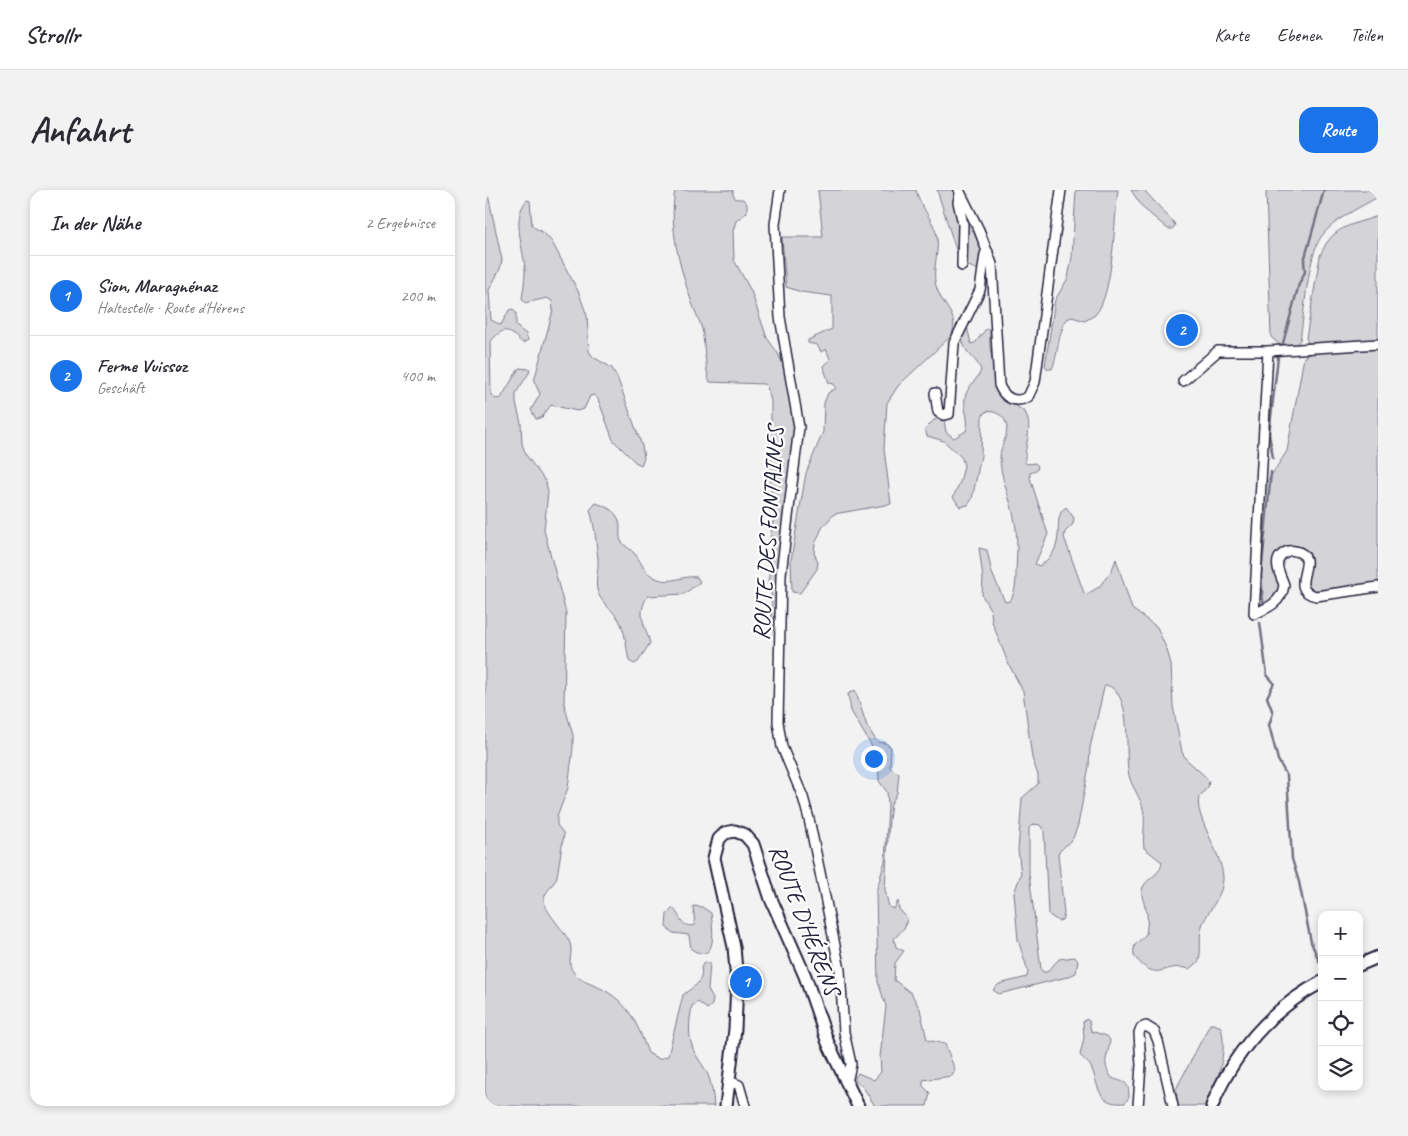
<!DOCTYPE html>
<html lang="de">
<meta charset="utf-8">
<style>
body{margin:0;font-family:Caveat,sans-serif;background:#f2f2f3;color:#2b2b33}
.controls{position:absolute;right:15px;bottom:15px;display:grid;overflow:hidden;border-radius:10px;box-shadow:0 2px 8px #0003}
.controls button{width:45px;height:45px;display:grid;place-items:center;padding:0;border:0;border-bottom:1px solid #e1e1e2;background:#fff;color:#2b2b33;font:25px sans-serif}
.you{position:absolute;left:388px;top:568px;width:18px;height:18px;margin:-12px;border:4px solid #fff;border-radius:50%;background:#1a73e8;box-shadow:0 0 0 8px #1a73e833}
.badge{display:grid;place-items:center;width:32px;height:32px;border-radius:50%;background:#1a73e8;color:#fff;font-size:16px;font-weight:700}
.pin{position:absolute;translate:-50% -50%;border:2px solid #fff;box-shadow:0 1px 5px #0006}
.list{margin:0;padding:0;list-style:none}
h2{display:flex;justify-content:space-between;align-items:center;height:65px;margin:0;padding:0 20px;font-size:21px}
h2 small{font-size:16px;font-weight:400;color:#7c7c81}
.list li{display:grid;grid-template-columns:32px 1fr auto;gap:15px;align-items:center;box-sizing:border-box;height:80px;padding:0 20px;border-top:1px solid #e1e1e2}
.list b{display:block;font-size:19px;white-space:nowrap}
.list p{margin:0;font-size:16px;white-space:nowrap;color:#7c7c81}
.list em{font-size:16px;font-style:normal;color:#7c7c81}
.icon{flex:none;width:28px;height:28px;fill:none;stroke:currentColor;stroke-width:2;stroke-linecap:round;stroke-linejoin:round}
.map{position:relative;flex:none;width:893px;height:916px;overflow:hidden;border-radius:15px}
header{display:flex;align-items:center;gap:30px;box-sizing:border-box;height:70px;padding:0 25px;background:#fff;border-bottom:1px solid #e1e1e2}
header strong{font-size:24px}
nav{display:flex;gap:28px;margin-inline-start:auto;font-size:18px}
.intro{display:flex;align-items:center;justify-content:space-between;box-sizing:border-box;height:120px;padding:0 30px}
h1{margin:0;font-size:35px}
.button{padding:12px 22px;border-radius:15px;background:#1a73e8;color:#fff;font-size:18px;font-weight:700}
main{display:flex;gap:30px;padding:0 30px}
aside{flex:1;background:#fff;border-radius:15px;box-shadow:0 2px 8px #0003}
.map>svg:first-child{display:block}
.green{fill:#d3d3d8;stroke:#7a7a8a}
.lines{fill:none;stroke-linecap:round;stroke-linejoin:round}
.stream{stroke:#727282;stroke-width:2.5}
.minor-casing{stroke:#22223b;stroke-width:12}
.major-casing{stroke:#22223b;stroke-width:15}
.minor{stroke:#fff;stroke-width:9}
.major{stroke:#fff;stroke-width:11}
.labels{text-anchor:middle;stroke-width:4.5;stroke-linejoin:round;paint-order:stroke}
.street-label{font-size:24px;fill:#22223b;stroke:#fff}
</style>
<header>
<strong>Strollr</strong>
<nav><a>Karte</a><a>Ebenen</a><a>Teilen</a></nav>
</header>
<div class="intro"><h1>Anfahrt</h1><a class="button">Route</a></div>
<main>
<aside>
<h2>In der Nähe<small>2 Ergebnisse</small></h2>
<ul class="list">
<li><span class="badge">1</span><div><b>Sion, Maragnénaz</b><p>Haltestelle · Route d'Hérens</p></div><em>200 m</em></li>
<li><span class="badge">2</span><div><b>Ferme Vuissoz</b><p>Geschäft</p></div><em>400 m</em></li>
</ul>
</aside>
<div class="map">
<svg width="893" height="916" viewBox="0 0 893 916">
<rect width="100%" height="100%" fill="#f2f2f3"/>
<filter id="ink" filterUnits="userSpaceOnUse"><feTurbulence type="fractalNoise" baseFrequency=".02" numOctaves="2"/><feDisplacementMap in="SourceGraphic" scale="10" xChannelSelector="R" yChannelSelector="G"/><feConvolveMatrix kernelMatrix="1 2 1 2 8 2 1 2 1" color-interpolation-filters="sRGB"/></filter>
<g filter="url(#ink)">
<path class="green" d="M0,0H2L17,70L15,79L4,100L6,130L16,135L24,120L28,119L31,123V136L41,144L43,150L38,153C22,140 21,134 5,152L6,204L11,209L16,208L34,178L45,179L44,183L31,203V213L36,233L37,254L41,265L61,292L63,302L59,340L81,423L79,514L88,545V558L83,598L72,627V635L79,644L72,686C70,694 60,701 59,709C58,720 79,740 84,751C90,762 80,773 89,783C96,791 106,794 115,798C144,812 153,835 163,863L174,869L183,866L198,805C210,795 219,793 216,777L220,772L225,773L223,800L228,809L227,815L222,819L213,812L207,816C204,833 202,849 211,865C215,872 220,878 223,885C227,895 228,905 229,916H0Z
M190,0H248V5L251,9H258L262,14V22L251,31L248,41L249,70L266,101L282,148L292,162L298,174L309,227V241L293,396L292,435L289,439L286,437L287,408L283,392L286,373L285,348L290,321L282,280L286,245V211L282,197L279,194L225,192C221,186 219,150 217,139C214,129 209,120 206,110C194,75 184,38 190,0Z
M333,0H431C435,16 446,27 451,42C456,60 446,79 451,96C457,117 474,123 467,145L413,196L402,213L399,259L406,314L349,324L337,338L330,354L329,363L333,372L332,379L315,403L307,402L306,370L321,283L338,242L339,213L343,203L351,198L349,194L344,193L338,176L345,169L341,159L336,162L332,155L323,153V150L347,139V106L316,102L301,97L297,47H338Z
M452,0H471L498,53L504,81L502,83L483,76L472,63Z
M591,0H633C629,28 629,105 610,125C607,127 603,129 600,131L587,127L582,129C572,144 574,163 567,179H563L560,176L570,110L583,88L587,67Z
M646,0H659L689,33L690,36L687,39H683L658,18Z
M781,0H893V7C874,18 849,29 836,47C823,65 819,126 815,150L811,155L797,157L786,147Z
M42,10L45,11L47,36L60,44L67,52L94,103L102,126L104,161L108,167L127,178L132,187L157,256L159,268L156,275L150,272L128,250L113,209L109,205L105,206L99,219L92,221L66,215L57,227L51,229L46,220L55,204L49,191L68,120L67,111L62,108L40,113L37,109C38,100 40,91 40,82C40,60 25,29 42,10Z
M893,26V152L824,155L821,148L835,66C847,36 864,36 893,26Z
M482,136L486,154L490,153L501,139H505V158L514,204L540,222C549,238 539,255 540,272L542,274L550,273L553,276L552,280L545,283V288L563,344L550,374L554,376C586,357 564,328 581,317L589,328L588,334L580,342L579,347L599,403L602,404L614,397L627,380L631,369L647,419L672,437L682,460L686,474L688,516L697,562L701,569L724,590L723,597L714,607C709,627 736,660 738,687C739,704 725,718 718,733C713,744 717,758 714,771L704,779C679,771 673,796 649,766C647,752 654,753 661,744C662,737 663,731 662,724C661,715 654,705 658,697C663,687 676,685 677,672L659,658C657,644 662,629 657,615C653,603 644,593 643,580C640,560 648,502 621,495L619,498L605,558L604,576L593,635L588,648L573,663L579,724L577,730L573,731L563,724L559,641L555,635L548,634L544,638V684L556,779L558,782H562L574,769L590,767L593,771L591,783L582,787L514,804L508,800L514,794L542,787L543,781L533,750L529,703L536,684L533,660L537,608L553,594V585L547,568L538,501L523,473L507,432L506,421L497,405L498,388L494,358L502,360L507,383L520,412L525,411C531,401 531,391 531,381C532,363 533,345 529,327C525,307 515,287 515,267C515,255 525,244 521,233C518,224 508,220 500,222L497,227L496,266L487,309L483,315L475,317L468,307L475,292L479,276L477,268L459,251L442,246L440,239L449,230L456,227L459,230L461,242L469,248L481,241C486,229 476,217 481,204C484,195 493,189 496,180C489,164 481,168 476,145Z
M893,158V393L826,401L822,399L821,390L827,373C819,354 792,348 788,371C787,381 797,388 795,397C793,406 784,414 776,414L773,411L780,295L802,261L819,167L826,163Z
M111,313C125,318 135,323 135,339C135,343 134,346 136,351C139,356 146,359 150,364C158,374 158,383 173,389C185,394 199,385 212,387L215,392L199,404L163,406C151,423 160,435 165,453L153,472L149,474L144,471C141,457 141,443 134,430C128,420 118,415 113,403C109,391 114,381 113,369C111,352 110,337 105,320Z
M370,500L382,536L392,552L400,553L406,557L405,577L414,584L412,603L406,614L404,629L400,700L404,717L409,719L413,711L414,719L422,728L420,737L409,749L411,757L419,761L410,773L409,790L426,803L435,819L442,850L460,854L470,880L467,886L438,890V896L445,903L442,916H390L378,897L370,891V887L373,883L389,890L396,882L395,867L401,816L393,792L391,702L400,671L403,615L402,602L394,591L393,567L366,521L363,504Z
M208,716L217,717L226,723C228,738 233,776 206,759L204,745L188,743L181,737L182,724L188,718C196,726 196,739 210,735Z
M601,829L604,831L606,841L622,846L625,850C624,867 615,871 627,888C639,893 644,890 644,907L640,913C611,916 614,894 606,877C604,873 599,870 595,865L599,848L598,832Z
M725,834H729L736,837C743,864 732,891 722,916H693L691,899Z"/>
<g class="lines">
<path class="stream" d="M798,153L814,94L820,82L819,71L839,0
M788,268L784,244L793,167
M778,412L776,385L786,282
M775,433L782,485L789,493L782,507L788,523L784,535L793,570L802,586L807,669L814,692L826,752L834,771"/>
<g class="minor-casing">
<path id="minor" d="M295,0L290,34L295,127L314,237L296,384L293,532L297,557L318,607L324,629L355,780L359,842L366,874L363,888L360,891
M474,0L494,40L507,74L514,195C519,208 530,214 543,207L550,192L576,0
M475,4L473,12L478,34L477,76
M783,161L769,424C783,418 797,412 799,395C796,385 786,371 799,363C802,361 806,360 810,361C839,367 799,399 831,406L893,397
M698,191L733,161H783L893,154
M450,203L453,222L458,225L464,224L469,153L495,100L500,64L503,62
M244,891L254,895L260,916
M653,916L656,875L654,843L656,838L661,836L669,841L673,851L688,916"/>
</g>
<g class="major-casing">
<path id="major" d="M874,775L893,767
M241,916L250,839L252,792L249,757L229,668L234,649L240,643L250,641L260,645L268,654L286,709L320,786L343,853L373,916
M727,916C747,864 787,818 837,792"/>
</g>
<use href="#minor" class="minor"/>
<use href="#major" class="major"/>
</g>
</g>
<g class="labels">
<g class="street-label">
<text transform="translate(283 343) rotate(-86)" y="8">ROUTE DES FONTAINES</text>
<text transform="translate(320 730) rotate(69)" y="8">ROUTE D'HÉRENS</text>
</g>
</g>
</svg>
<div class="controls">
<button>+</button>
<button>−</button>
<button><svg class="icon" aria-label="locate" viewBox="0 0 24 24"><circle cx="12" cy="12" r="6"/><path d="M12 2v4M12 18v4M2 12h4M18 12h4"/></svg></button>
<button><svg class="icon" aria-label="layers" viewBox="0 0 24 24"><path d="M12 4l9 5-9 5-9-5zM3 14l9 5 9-5"/></svg></button>
</div>
<div class="you"></div>
<div class="pin badge" style="left:261px;top:792px">1</div>
<div class="pin badge" style="left:697px;top:140px">2</div>
</div>
</main>
